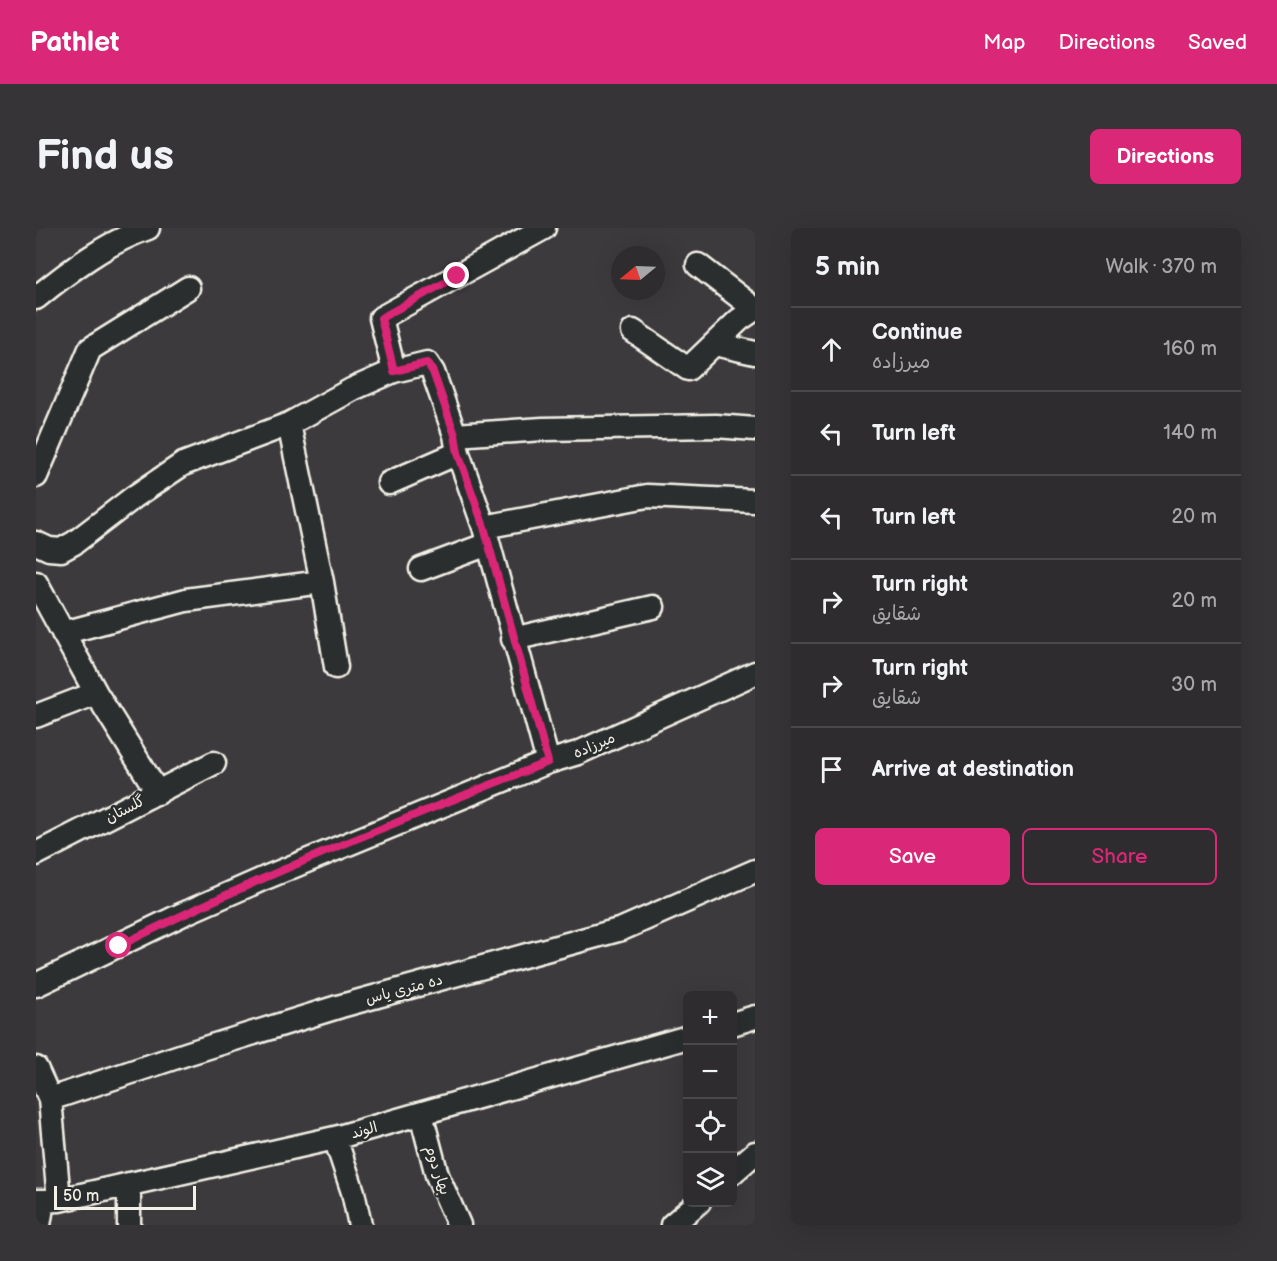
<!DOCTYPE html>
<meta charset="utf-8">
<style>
body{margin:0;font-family:"Balsamiq Sans","Playpen Sans Arabic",sans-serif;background:#363436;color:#f1f3f6}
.controls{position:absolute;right:18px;bottom:18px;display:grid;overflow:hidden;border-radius:9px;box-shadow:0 6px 24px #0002}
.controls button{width:54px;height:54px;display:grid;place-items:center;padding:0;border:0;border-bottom:2px solid #49484a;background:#2e2c2e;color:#f1f3f6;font:30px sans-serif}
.compass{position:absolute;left:575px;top:18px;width:54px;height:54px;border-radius:50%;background:#2e2c2e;box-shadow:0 6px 24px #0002;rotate:251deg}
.scale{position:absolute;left:18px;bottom:15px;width:142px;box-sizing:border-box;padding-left:6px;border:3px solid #f4f1e8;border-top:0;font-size:16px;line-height:21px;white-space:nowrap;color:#f4f1e8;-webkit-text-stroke:4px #2a2d2e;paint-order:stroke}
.stop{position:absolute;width:18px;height:18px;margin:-14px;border:4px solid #db2777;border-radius:50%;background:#fff}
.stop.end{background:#db2777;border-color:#fff;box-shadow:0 2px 6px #0008}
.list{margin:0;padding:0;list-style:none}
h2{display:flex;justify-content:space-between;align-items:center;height:78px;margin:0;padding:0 24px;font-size:26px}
h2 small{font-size:20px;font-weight:400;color:#a7a7aa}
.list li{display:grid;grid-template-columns:39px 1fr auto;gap:18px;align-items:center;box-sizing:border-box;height:84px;padding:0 24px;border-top:2px solid #49484a}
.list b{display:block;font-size:22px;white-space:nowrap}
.list p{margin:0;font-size:20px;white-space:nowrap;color:#a7a7aa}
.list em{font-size:20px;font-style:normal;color:#a7a7aa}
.actions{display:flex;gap:12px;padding:18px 24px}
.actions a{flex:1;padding:14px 0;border:2px solid #db2777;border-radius:9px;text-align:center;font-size:21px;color:#db2777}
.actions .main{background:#db2777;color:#fff}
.icon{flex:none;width:33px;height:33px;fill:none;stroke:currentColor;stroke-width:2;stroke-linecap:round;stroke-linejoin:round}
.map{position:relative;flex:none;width:719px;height:997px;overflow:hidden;border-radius:9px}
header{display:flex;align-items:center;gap:36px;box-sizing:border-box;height:84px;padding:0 30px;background:#db2777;color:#fff}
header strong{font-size:28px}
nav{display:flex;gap:33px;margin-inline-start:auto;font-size:21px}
.intro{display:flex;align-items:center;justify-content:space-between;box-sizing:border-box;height:144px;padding:0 36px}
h1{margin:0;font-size:42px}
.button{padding:15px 27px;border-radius:9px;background:#db2777;color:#fff;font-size:21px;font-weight:700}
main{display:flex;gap:36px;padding:0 36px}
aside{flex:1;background:#2e2c2e;border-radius:9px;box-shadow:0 6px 24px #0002}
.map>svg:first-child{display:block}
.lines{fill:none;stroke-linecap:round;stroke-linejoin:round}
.minor-casing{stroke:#f4f1e8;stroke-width:27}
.minor{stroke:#2a2d2e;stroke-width:22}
.route{stroke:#db2777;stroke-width:8}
.labels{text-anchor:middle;stroke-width:5;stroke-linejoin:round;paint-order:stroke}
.street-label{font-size:15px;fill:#f4f1e8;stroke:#2a2d2e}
</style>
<header>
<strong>Pathlet</strong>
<nav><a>Map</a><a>Directions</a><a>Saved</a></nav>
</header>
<div class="intro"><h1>Find us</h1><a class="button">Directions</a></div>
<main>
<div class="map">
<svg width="719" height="997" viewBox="0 0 719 997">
<rect width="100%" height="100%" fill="#3d3a3e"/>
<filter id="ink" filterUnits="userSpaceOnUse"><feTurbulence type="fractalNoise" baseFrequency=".0167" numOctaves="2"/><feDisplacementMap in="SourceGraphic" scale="12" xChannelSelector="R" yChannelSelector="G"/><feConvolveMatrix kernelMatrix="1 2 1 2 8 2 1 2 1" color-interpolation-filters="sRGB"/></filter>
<g filter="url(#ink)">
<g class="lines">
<g class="minor-casing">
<path id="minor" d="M662,37L719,81
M0,70C33,43 71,14 112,0
M597,103L652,141L703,92L719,81
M679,116L719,125
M358,143L345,90L508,0
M253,196L286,354L300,439
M419,207L507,201L680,198L719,201
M0,248L54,121L152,60
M353,255L422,225
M448,299L611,268L719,273
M0,315L13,321L25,322L38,315L98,269L147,236L253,196L317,161L358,143L391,135L397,144L419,207L422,225L448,299L512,534
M385,341L452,316
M0,355L60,465L122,565
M27,405L150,372L286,354
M477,411L617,379
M0,488L60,465
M0,626L178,535
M0,757L147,686L229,650L512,534L542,525L719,445
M696,796L719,789
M0,840L14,871L23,972
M14,871L153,825L305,778L586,701L719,643
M385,886L401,947L423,997
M299,910L317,964L324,997
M696,945L719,925
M0,973L23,972L299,910L652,809
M3,997L7,973
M93,997V956
M636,997L663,974"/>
</g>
<use href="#minor" class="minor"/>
</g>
</g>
<g class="lines" filter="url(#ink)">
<path class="route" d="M83,718C222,648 368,591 512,534L448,299L422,225L419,207L397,144L391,135L358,143L345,90L421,48"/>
</g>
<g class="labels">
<g class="street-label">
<text transform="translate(558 517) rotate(-23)" y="5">میرزاده</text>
<text transform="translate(89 581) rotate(-27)" y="5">گلستان</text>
<text transform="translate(368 761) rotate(-15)" y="5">ده متری یاس</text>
<text transform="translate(328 902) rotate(-16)" y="5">الوند</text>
<text transform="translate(402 942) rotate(72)" y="5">بهار دوم</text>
</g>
</g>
</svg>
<div class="controls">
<button>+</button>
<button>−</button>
<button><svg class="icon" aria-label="locate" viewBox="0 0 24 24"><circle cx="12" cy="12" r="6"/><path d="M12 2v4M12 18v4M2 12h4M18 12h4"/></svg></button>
<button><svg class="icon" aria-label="layers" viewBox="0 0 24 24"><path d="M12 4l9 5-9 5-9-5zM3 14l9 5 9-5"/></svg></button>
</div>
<svg class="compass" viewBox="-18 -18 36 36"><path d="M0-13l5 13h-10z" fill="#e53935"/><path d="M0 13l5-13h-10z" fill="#a7a7aa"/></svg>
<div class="scale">50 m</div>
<div class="stop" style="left:83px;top:718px"></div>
<div class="stop end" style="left:421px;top:48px"></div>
</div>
<aside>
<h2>5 min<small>Walk · 370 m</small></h2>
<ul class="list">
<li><svg class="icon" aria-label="ahead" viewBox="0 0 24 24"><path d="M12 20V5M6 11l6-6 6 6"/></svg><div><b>Continue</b><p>میرزاده</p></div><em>160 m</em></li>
<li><svg class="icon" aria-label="left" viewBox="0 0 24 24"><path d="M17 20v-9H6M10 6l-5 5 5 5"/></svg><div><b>Turn left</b></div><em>140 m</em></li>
<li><svg class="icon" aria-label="left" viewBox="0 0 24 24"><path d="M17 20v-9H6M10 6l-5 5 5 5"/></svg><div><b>Turn left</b></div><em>20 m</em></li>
<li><svg class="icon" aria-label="right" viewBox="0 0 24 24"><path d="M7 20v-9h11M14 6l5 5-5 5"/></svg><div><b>Turn right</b><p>شقایق</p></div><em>20 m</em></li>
<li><svg class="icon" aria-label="right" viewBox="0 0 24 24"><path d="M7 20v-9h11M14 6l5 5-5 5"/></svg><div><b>Turn right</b><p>شقایق</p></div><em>30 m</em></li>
<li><svg class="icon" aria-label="arrive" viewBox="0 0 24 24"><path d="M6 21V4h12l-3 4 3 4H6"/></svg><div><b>Arrive at destination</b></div></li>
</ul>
<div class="actions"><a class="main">Save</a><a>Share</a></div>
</aside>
</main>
